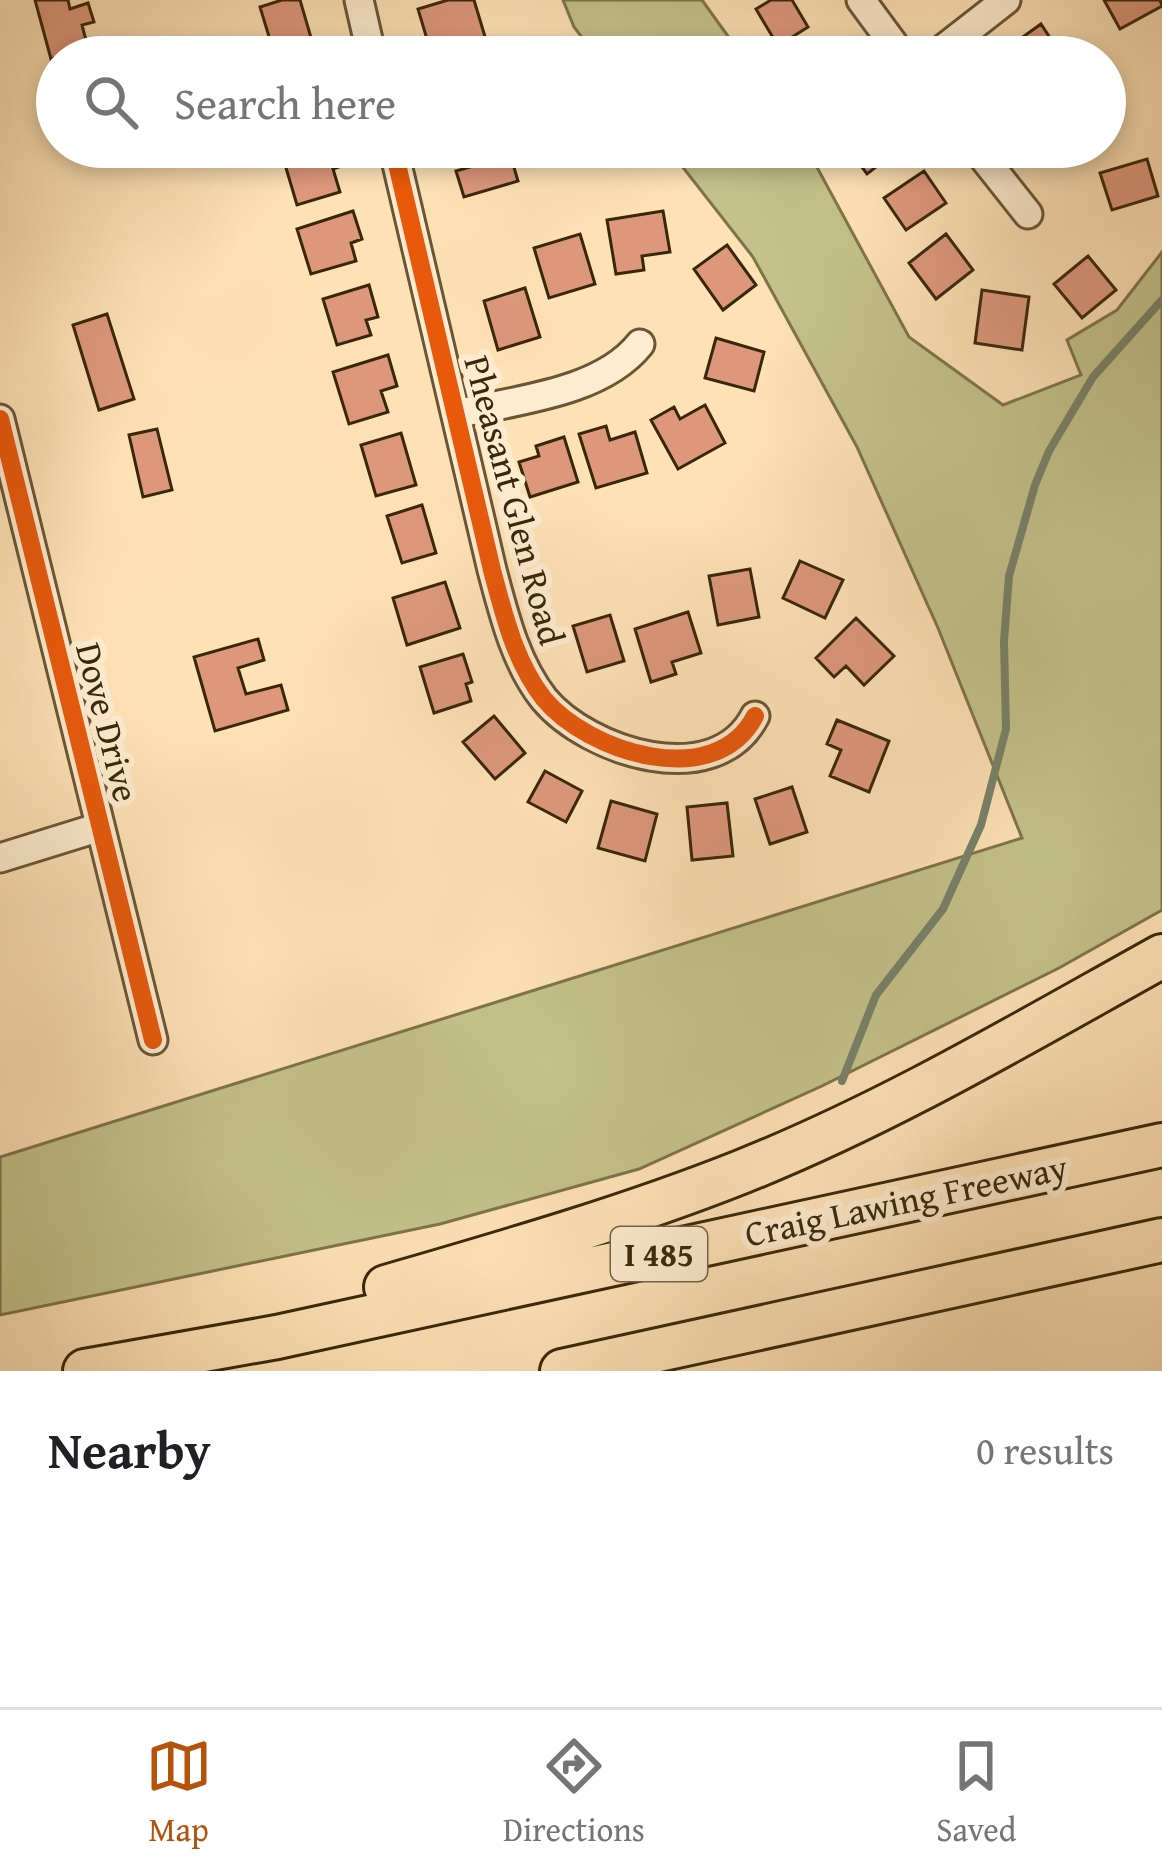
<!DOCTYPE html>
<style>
body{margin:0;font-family:"Gentium Book Plus",serif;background:#f2f2f2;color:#202124}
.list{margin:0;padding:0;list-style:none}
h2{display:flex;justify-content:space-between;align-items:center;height:156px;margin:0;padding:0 48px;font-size:51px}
h2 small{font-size:39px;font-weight:400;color:#757577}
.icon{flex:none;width:66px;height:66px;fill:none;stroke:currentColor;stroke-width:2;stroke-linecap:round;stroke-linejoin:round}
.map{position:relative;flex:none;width:1162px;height:1371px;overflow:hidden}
.search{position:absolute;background:#fff;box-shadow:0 6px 18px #0003;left:36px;right:36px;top:36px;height:132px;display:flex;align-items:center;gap:30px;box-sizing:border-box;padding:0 42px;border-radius:66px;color:#757577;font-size:45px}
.sheet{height:336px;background:#fff}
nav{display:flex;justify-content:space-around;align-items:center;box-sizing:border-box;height:168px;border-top:3px solid #e0e0e0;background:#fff;font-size:33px;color:#757577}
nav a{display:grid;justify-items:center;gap:6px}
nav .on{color:#b45309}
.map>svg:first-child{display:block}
.green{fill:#c4c28b;stroke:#7e744a;stroke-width:3}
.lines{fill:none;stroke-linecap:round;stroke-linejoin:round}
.stream{stroke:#778269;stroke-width:8}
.building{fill:#dd987c;stroke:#39270a;stroke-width:3}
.minor-casing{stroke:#6a5635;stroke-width:33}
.highway-casing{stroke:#39270a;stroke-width:48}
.minor{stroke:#feecd0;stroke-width:27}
.highway{stroke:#fee2b6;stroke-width:42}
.cycleway-casing{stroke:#feecd0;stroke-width:26}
.cycleway{stroke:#e8590c;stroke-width:18}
.labels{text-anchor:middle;stroke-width:12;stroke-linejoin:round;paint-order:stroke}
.shield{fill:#feecd0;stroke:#746245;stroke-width:3}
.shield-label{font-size:33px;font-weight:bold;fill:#39270a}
.street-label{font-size:36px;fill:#39270a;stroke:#feecd0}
</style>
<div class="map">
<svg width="1162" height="1371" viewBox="0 0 1162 1371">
<rect width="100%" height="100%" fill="#fee2b6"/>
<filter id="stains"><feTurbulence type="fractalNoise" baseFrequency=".00167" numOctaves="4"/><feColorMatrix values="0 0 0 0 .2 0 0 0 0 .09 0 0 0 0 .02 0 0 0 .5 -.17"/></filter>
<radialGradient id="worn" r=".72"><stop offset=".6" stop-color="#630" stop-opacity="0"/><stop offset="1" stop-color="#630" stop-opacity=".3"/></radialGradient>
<path class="green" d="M563,0H702L743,57H597L574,27Z
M667,147H806L909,337L1003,405L1081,375L1067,340L1117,310L1162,252V910L1059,968L822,1086L639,1169L440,1224L0,1315V1157L1022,838L938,628L857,447L753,257Z"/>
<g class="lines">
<path class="stream" d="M842,1081L876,995L943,909L981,825L1006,729L1004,641L1009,576L1035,485L1049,451L1093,377L1162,300"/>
</g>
<path class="building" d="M35,0H68L70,9L88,3L94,22L82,25L88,48L51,59Z
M282,0H300L312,41L274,53L260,7Z
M448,0H474L486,40L432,56L418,9Z
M771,0H792L808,27L778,46L756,9Z
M1104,0H1160L1162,6L1120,29Z
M1041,24L1052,41L1038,52L1041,57H995Z
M77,147H115L116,151L82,162Z
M295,147H339L344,165L333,169L340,192L297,205L281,151Z
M464,147H508L518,181L464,197L456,171L470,167Z
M847,147H902L867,174Z
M1147,159L1158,196L1112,210L1100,173Z
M924,171L946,203L906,230L884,198Z
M353,211L362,239L351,243L356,261L311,274L297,229Z
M663,211L670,252L642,256L644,270L616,274L607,220Z
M580,234L595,284L549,298L534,248Z
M946,234L973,270L936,299L909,263Z
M727,245L756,285L723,310L694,269Z
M1088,256L1116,290L1082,318L1054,284Z
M369,285L378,317L366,320L371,335L337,345L323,299Z
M525,288L540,337L498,350L484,301Z
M982,290L1029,297L1022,350L975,343Z
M107,314L134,399L99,410L73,325Z
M716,338L764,352L754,391L705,378Z
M388,355L397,386L381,391L388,412L349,424L333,372Z
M705,405L725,443L678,469L651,420L674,407L680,419Z
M606,426L610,440L635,432L647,473L596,488L579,434Z
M157,429L172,490L143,497L129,435Z
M401,433L416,485L376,496L361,445Z
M564,437L578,482L530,497L519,462L539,456L536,446Z
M422,505L436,553L402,563L387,516Z
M800,561L843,580L825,618L783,598Z
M750,569L759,617L718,625L709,576Z
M445,582L460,628L407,645L393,598Z
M688,612L701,653L672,662L676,674L651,682L635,629Z
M610,615L624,661L587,672L573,626Z
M856,618L894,656L864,685L846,666L834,677L816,658Z
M258,639L264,660L238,668L246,694L281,685L288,710L215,731L194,657Z
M463,654L472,682L466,684L471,701L434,713L420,667Z
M494,716L525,753L495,779L463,742Z
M837,720L889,741L869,792L830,776L841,750L827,744Z
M545,771L582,791L566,822L528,802Z
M792,787L807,832L770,844L755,799Z
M611,801L657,814L645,861L598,848Z
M727,803L733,856L692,860L687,807Z"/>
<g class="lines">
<g class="minor-casing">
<path id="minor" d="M359,0L372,57
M861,0L903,57
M933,57L1006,0
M393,147L492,570C504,615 515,662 544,699C588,752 715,793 755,716
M975,147L1028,214
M456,414C516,400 601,393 640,344
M0,419L153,1040
M0,858L100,827"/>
</g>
<g class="highway-casing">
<path id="highway" d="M386,1287C506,1252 625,1218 741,1172C887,1114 1025,1032 1162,956
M85,1371L277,1337L1162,1145
M562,1371L1162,1240"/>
</g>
<use href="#minor" class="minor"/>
<use href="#highway" class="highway"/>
<g class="cycleway-casing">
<path id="cycleway" d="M393,147L492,570C504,615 515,662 544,699C588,752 715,793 755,716
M0,419L153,1040"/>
</g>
<use href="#cycleway" class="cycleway"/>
</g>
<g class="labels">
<rect class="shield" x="611" y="1227" width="96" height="54" rx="9"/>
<g class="shield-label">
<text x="659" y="1266">I 485</text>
</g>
<g class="street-label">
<text transform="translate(515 500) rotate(75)" y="13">Pheasant Glen Road</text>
<text transform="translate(108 722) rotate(76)" y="13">Dove Drive</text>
<text transform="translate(906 1200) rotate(-12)" y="13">Craig Lawing Freeway</text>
</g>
</g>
<rect width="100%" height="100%" filter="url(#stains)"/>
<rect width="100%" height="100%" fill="url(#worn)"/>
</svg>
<div class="search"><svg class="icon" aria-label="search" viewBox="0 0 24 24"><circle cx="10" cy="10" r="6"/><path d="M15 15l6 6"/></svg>Search here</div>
</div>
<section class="sheet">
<h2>Nearby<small>0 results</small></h2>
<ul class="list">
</ul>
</section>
<nav>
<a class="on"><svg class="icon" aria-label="map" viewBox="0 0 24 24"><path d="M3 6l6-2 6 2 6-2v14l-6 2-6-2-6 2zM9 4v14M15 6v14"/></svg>Map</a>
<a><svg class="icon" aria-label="directions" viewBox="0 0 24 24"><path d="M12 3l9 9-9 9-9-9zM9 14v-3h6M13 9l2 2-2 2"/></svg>Directions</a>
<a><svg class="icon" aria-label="saved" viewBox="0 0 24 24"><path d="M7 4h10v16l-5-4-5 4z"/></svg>Saved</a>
</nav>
